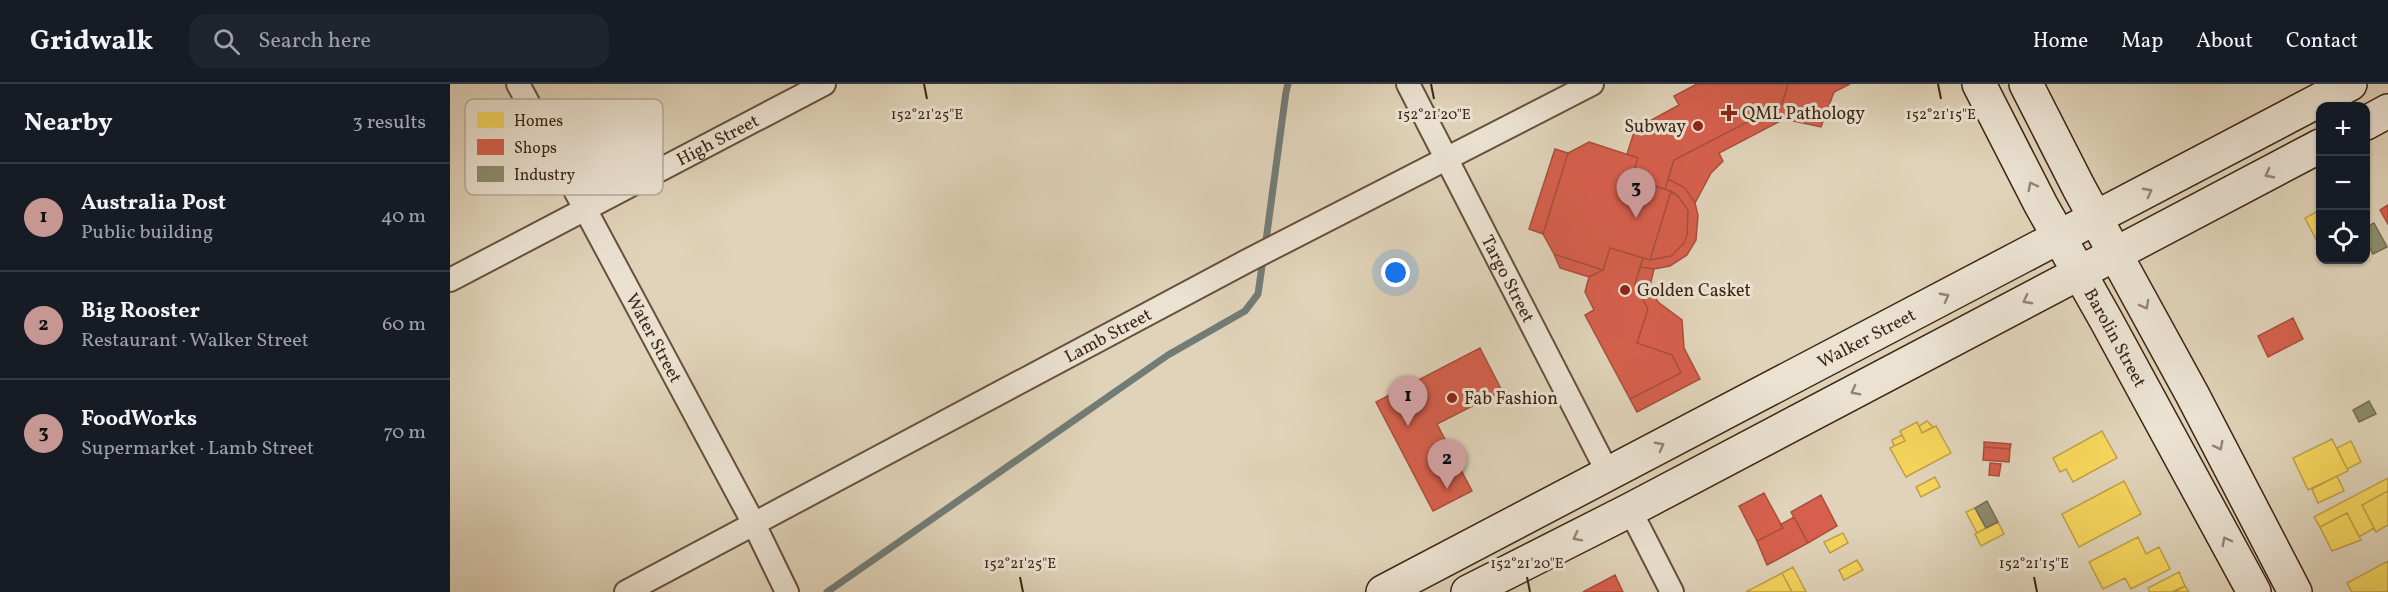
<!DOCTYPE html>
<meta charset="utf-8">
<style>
body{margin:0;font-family:Vollkorn,serif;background:#20242c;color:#f1f3f6}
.controls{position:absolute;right:18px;top:18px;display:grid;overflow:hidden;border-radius:12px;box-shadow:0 2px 4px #0004}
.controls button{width:54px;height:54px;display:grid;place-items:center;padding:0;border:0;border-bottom:2px solid #363941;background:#171b24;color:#f1f3f6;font:30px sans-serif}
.you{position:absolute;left:946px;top:189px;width:21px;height:21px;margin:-15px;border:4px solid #fff;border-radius:50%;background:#1a73e8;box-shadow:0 0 0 9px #1a73e833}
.badge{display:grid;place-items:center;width:39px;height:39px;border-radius:50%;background:#c59692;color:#111;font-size:20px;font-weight:700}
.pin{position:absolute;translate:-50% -50px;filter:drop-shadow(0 2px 3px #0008)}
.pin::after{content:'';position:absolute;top:32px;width:21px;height:18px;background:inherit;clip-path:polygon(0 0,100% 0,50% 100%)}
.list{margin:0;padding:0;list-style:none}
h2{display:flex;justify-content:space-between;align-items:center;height:78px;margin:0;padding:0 24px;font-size:26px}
h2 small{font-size:20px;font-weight:400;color:#9ea1a6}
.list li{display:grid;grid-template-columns:39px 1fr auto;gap:18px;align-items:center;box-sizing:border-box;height:108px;padding:0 24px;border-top:2px solid #363941}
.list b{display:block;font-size:22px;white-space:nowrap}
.list p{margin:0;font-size:20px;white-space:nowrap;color:#9ea1a6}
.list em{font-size:20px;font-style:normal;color:#9ea1a6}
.icon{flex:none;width:33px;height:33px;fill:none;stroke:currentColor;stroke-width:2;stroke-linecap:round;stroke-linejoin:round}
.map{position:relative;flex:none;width:1938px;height:508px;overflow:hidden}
header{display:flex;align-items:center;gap:36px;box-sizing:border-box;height:84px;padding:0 30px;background:#171b24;border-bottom:2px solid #363941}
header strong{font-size:28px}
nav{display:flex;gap:33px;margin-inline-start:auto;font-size:21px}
.search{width:420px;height:54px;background:#20242c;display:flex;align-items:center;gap:15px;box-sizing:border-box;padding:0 21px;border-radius:18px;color:#9ea1a6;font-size:22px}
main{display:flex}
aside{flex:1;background:#171b24}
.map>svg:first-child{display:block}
.homes{fill:#f6d55c;stroke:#bea046;stroke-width:1.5}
.shops{fill:#d6604d;stroke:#a84f3c;stroke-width:1.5}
.industry{fill:#8c8c6e;stroke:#746d53;stroke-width:1.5}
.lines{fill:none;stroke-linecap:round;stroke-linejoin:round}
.stream{stroke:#727c76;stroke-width:7}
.minor-casing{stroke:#66513d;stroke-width:26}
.secondary-casing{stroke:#3d2614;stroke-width:36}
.minor{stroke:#ebe2d2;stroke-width:22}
.secondary{stroke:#ebe2d2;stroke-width:33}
.oneway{stroke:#948473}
.ticks{fill:none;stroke:#3d2614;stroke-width:2}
.poi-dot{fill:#8f2418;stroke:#ebe2d2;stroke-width:2}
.labels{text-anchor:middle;stroke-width:6;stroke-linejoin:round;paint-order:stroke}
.poi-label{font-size:18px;fill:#3d2614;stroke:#ebe2d2;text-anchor:start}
.street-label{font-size:18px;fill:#3d2614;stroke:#ebe2d2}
.key{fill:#ebe2d2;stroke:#b7aa99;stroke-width:1.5}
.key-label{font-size:16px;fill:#3d2614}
.ticks-label{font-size:15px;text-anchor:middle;fill:#3d2614;stroke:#ebe2d2;stroke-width:6;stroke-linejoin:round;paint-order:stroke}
</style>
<header>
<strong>Gridwalk</strong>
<div class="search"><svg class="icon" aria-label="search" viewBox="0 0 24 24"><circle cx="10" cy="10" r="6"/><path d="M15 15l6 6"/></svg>Search here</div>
<nav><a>Home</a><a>Map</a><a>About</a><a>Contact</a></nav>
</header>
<main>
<aside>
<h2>Nearby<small>3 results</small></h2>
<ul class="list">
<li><span class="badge">1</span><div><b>Australia Post</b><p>Public building</p></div><em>40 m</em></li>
<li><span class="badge">2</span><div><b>Big Rooster</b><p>Restaurant · Walker Street</p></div><em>60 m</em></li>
<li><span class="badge">3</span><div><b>FoodWorks</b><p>Supermarket · Lamb Street</p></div><em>70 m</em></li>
</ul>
</aside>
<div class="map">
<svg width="1938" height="508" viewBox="0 0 1938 508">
<rect width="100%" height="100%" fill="#e0d3b9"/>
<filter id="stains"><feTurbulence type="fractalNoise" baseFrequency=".00333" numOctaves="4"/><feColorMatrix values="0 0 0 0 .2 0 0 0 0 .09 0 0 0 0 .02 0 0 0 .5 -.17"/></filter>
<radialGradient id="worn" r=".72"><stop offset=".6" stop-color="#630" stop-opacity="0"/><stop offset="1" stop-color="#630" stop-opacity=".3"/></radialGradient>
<path class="homes" d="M1870,126V163L1855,134Z
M1477,337L1483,343L1472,349L1469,342Z
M1467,338L1472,349L1486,342L1501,369L1456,393L1440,364L1455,357L1450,347Z
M1652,347L1667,374L1623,398L1616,385L1610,388L1603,374Z
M1452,351L1455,357L1444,362L1442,356Z
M1882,355L1898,387L1858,406L1843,374Z
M1901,357L1911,378L1897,385L1887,364Z
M1887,392L1894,407L1868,419L1862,405Z
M1485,393L1490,403L1471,413L1466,403Z
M1938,394V407L1912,421L1924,444L1909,453L1897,429L1870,443L1864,433Z
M1674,397L1691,430L1629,463L1612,430Z
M1938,407V441L1926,448L1912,421Z
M1525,424L1536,444L1527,449L1516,428Z
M1897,429L1911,456L1882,467L1870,443Z
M1548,438L1554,450L1531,462L1525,450Z
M1393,449L1398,459L1380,469L1374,458Z
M1688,453L1696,470L1709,463L1720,485L1681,505L1675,494L1653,505L1639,478Z
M1407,476L1413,486L1394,496L1389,486Z
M1938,477V508H1902L1897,499Z
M1343,483L1356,508H1342L1332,489Z
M1729,488L1735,502L1725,508H1700L1698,504Z
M1332,489L1342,508H1296Z
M1735,502L1739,508H1725L1724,507Z"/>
<path class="shops" d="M1247,0H1338L1332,20L1224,76L1215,105L1181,95L1188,74L1177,70L1185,45L1229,21L1224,12Z
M1338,0H1400L1384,8L1371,43L1334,35L1269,69L1273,77L1261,89L1245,119L1235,104L1218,95L1224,76L1332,20Z
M1139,58L1188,74L1181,95L1221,107L1200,176L1160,164L1153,186L1104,170L1093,150L1118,69Z
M1105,65L1118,69L1093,150L1079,145Z
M1218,95L1235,104L1245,119L1248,131L1246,156L1237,171L1220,182L1204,185L1190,183L1193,174L1200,176L1221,172L1234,159L1237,151L1238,126L1228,112L1215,105Z
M1221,107L1228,112L1238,126L1237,151L1234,159L1221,172L1200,176Z
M1938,121V140L1930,126Z
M1160,164L1193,174L1185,200L1198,225L1187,259L1222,271L1231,289L1180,315L1135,231L1144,226L1135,208L1139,193L1153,186Z
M1104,170L1153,186L1139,193L1110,184Z
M1190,183L1204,185L1200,202L1208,218L1232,236L1234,264L1250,295L1187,328L1180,315L1231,289L1222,271L1187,259L1198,225L1185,200Z
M1843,234L1853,255L1818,273L1808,252Z
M1030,264L1052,307L987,340L1022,407L983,427L926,318Z
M1534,358L1561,360L1560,365L1534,363Z
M1534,363L1560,365L1559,378L1533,376Z
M1540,379L1551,380L1549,392L1539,391Z
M1314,409L1333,444L1307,457L1289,422Z
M1371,411L1387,442L1358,459L1341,428Z
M1344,433L1358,459L1317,481L1307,457L1333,444L1330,441Z
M1165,491L1173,508H1133Z"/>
<path class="industry" d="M1924,139L1937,163L1923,170L1916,157V143Z
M1919,317L1926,330L1909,338L1903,326Z
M1537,417L1548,438L1536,444L1525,424Z"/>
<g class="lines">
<path class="stream" d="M815,164L836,8L838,0
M377,508L718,271L795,227L808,210L813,175"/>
<g class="minor-casing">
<g id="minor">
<path id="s1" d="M68,0L304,440L337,508"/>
<path id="s2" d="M958,0L1158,389"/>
<path id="s3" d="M0,196L374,0"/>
<path d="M1180,426L1222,508"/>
<path id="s4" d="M176,508L797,177L1142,0"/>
</g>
</g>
<g class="secondary-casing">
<g id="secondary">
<path id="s5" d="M1529,0L1591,121L1656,236L1804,508"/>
<path d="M1576,0L1629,104L1742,310L1845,508"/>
<path d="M1916,39L1938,27"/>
<path id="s6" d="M933,508L1900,0"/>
<path d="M1018,508L1180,426L1870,62"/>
</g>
</g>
<use href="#minor" class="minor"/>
<use href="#secondary" class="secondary"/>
</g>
<defs><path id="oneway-chevron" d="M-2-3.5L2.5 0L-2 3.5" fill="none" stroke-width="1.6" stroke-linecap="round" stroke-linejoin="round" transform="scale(1.5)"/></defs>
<g class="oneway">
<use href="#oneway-chevron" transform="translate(1819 90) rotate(152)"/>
<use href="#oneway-chevron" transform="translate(1582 102) rotate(-117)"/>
<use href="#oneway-chevron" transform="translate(1698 108) rotate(-28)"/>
<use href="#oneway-chevron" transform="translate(1495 213) rotate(-28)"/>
<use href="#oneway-chevron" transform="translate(1577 216) rotate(152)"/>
<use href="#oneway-chevron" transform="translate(1695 221) rotate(62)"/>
<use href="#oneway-chevron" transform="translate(1405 307) rotate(152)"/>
<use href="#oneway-chevron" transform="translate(1210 362) rotate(-28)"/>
<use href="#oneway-chevron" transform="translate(1769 362) rotate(63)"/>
<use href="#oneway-chevron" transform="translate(1127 453) rotate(153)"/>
<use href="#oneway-chevron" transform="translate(1776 457) rotate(-118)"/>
</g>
<path class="ticks" d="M474,0L477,15M981,0L984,15M1488,0L1491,15M570,493L573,508M1077,493L1080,508M1584,493L1587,508"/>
<g class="poi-dot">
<path d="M1276 20h6v6h6v6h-6v6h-6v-6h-6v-6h6z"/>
<circle cx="1248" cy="42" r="6"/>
<circle cx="1175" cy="206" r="6"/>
<circle cx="1002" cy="314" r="6"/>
</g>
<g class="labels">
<g class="poi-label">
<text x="1292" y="35">QML Pathology</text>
<text x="1236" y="48" text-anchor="end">Subway</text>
<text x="1187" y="212">Golden Casket</text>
<text x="1014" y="320">Fab Fashion</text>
</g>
<g class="street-label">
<text dy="6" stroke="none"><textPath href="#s3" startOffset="302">High Street</textPath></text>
<text dy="6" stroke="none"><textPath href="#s2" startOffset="219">Targo Street</textPath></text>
<text dy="6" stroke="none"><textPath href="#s4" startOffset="546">Lamb Street</textPath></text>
<text dy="6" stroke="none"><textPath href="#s1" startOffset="288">Water Street</textPath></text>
<text dy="6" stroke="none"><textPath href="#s6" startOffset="546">Walker Street</textPath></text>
<text dy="6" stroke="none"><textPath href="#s5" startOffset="288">Barolin Street</textPath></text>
</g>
</g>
<rect x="15" y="15" width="198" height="96" rx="9" class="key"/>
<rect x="27" y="28" width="27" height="16" fill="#f6d55c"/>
<rect x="27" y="55" width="27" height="16" fill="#d6604d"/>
<rect x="27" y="82" width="27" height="16" fill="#8c8c6e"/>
<g class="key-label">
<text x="64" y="42">Homes</text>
<text x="64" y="69">Shops</text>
<text x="64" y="96">Industry</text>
</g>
<g class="ticks-label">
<text x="477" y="35">152°21'25"E</text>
<text x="984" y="35">152°21'20"E</text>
<text x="1491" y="35">152°21'15"E</text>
<text x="570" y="484">152°21'25"E</text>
<text x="1077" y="484">152°21'20"E</text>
<text x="1584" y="484">152°21'15"E</text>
</g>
<rect width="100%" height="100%" filter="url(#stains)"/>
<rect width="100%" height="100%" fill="url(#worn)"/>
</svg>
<div class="controls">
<button>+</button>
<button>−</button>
<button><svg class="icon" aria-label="locate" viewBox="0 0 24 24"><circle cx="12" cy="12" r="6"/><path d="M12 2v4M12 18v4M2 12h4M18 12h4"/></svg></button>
</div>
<div class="you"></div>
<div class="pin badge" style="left:958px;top:342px">1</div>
<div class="pin badge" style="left:997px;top:405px">2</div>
<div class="pin badge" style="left:1186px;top:134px">3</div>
</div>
</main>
